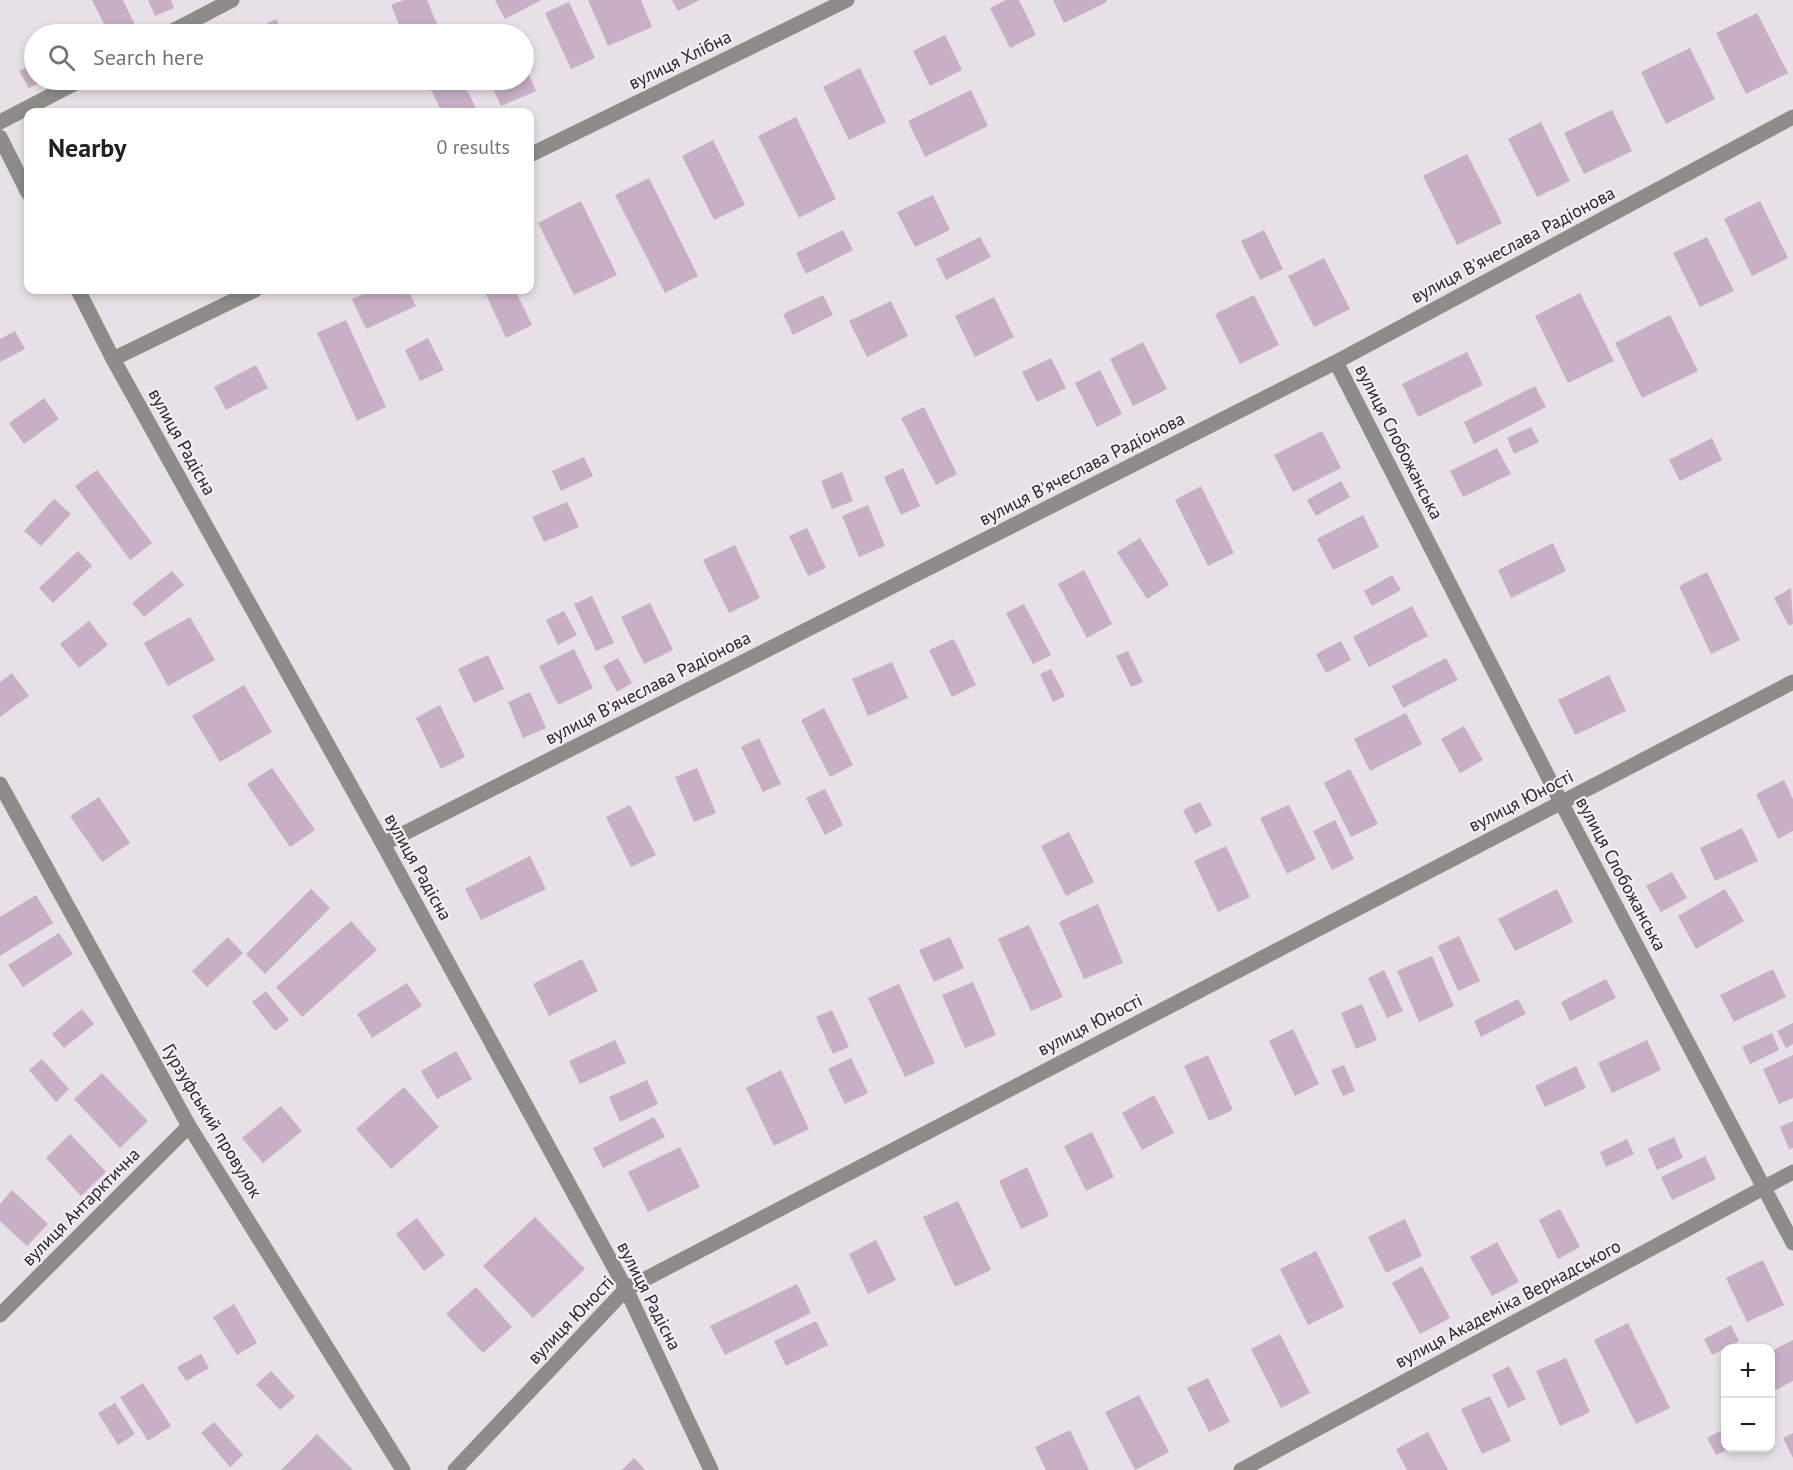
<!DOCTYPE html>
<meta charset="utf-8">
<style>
body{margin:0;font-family:"PT Sans",sans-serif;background:#f6f6f6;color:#202124}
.controls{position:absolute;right:18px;bottom:18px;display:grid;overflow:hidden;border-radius:12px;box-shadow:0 3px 9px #0003}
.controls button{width:54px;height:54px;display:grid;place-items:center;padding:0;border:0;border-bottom:2px solid #e0e0e0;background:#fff;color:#202124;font:30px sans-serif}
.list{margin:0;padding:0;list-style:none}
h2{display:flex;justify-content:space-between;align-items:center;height:78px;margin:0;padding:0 24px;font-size:26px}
h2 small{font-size:20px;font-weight:400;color:#757577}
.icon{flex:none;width:33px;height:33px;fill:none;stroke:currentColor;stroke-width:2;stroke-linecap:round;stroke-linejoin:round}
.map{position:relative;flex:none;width:1793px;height:1470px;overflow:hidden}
.search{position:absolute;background:#fff;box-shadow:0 3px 9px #0003;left:24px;top:24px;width:510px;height:66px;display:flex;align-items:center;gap:15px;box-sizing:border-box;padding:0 21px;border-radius:33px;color:#757577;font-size:22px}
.panel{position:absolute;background:#fff;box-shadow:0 3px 9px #0003;left:24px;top:108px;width:510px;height:186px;border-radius:12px}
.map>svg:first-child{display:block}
.building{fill:#c7afc6}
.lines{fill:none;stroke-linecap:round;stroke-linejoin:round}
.minor{stroke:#8d8c88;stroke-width:15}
.labels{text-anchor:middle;stroke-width:4.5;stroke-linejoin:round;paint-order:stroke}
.street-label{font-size:18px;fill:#292629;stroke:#f5edf4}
</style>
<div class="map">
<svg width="1793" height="1470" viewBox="0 0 1793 1470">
<rect width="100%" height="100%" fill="#e7e0e7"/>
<path class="building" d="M92,0H123L136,27L121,34H109Z
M148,0H171L174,8L155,16Z
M404,0H427L441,34H403L391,5Z
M495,0H541L505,19Z
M588,0H641L652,27L608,46Z
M672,0H700L678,11Z
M1006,0H1019L1036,35L1010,48L990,8Z
M1053,0H1106L1107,2L1064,23Z
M569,2L595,58L571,69L545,13Z
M1757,13L1788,73L1746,94L1716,33Z
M276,19L284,34H246Z
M945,35L962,70L930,86L913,51Z
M1690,48L1715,99L1666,124L1641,72Z
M34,63V80H46L29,88L19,71Z
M524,63L536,91L501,106L489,80H524Z
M860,68L886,122L849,140L823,87Z
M442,80H462L478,112H442L429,86Z
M971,90L988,126L925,157L908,121Z
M1612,110L1632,151L1584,174L1564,133Z
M796,117L836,199L799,218L758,136Z
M1541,122L1570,181L1537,197L1508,139Z
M713,140L745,205L714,220L682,156Z
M1467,154L1502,223L1457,245L1423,176Z
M649,178L698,276L665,293L615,195Z
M933,195L950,230L915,247L897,212Z
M581,201L617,275L574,295L538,223Z
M1760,201L1788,258L1752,276L1724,219Z
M843,230L853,250L806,274L796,253Z
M1264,230L1283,269L1260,280L1241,241Z
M980,237L991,257L946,280L936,259Z
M1707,237L1734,291L1700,307L1673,253Z
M1324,258L1350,309L1314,327L1288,276Z
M374,290H408L416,306L366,329L352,299Z
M484,290H515L532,325L506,338Z
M1580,293L1614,361L1568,383L1535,316Z
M823,295L833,315L793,335L783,314Z
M1254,295L1279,345L1240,364L1215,314Z
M994,297L1014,337L975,357L955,316Z
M891,301L908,336L867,357L849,321Z
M1670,315L1698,371L1642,398L1615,343Z
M346,320L386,407L357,421L317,333Z
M15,331L25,349L0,362V339Z
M428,338L444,370L420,381L405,350Z
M1143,342L1167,389L1133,406L1110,359Z
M1467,352L1483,385L1418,417L1402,384Z
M1051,358L1066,388L1037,402L1022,372Z
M256,365L268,388L226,410L214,387Z
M1100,370L1122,414L1097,427L1075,383Z
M1535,386L1546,407L1474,444L1464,422Z
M44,398L59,419L24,444L9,423Z
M924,407L957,474L936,485L901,418Z
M1531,427L1539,442L1514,454L1507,438Z
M1322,431L1341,468L1293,492L1274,455Z
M1712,438L1722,460L1680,481L1669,460Z
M1497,448L1511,474L1463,497L1450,471Z
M584,457L593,476L561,491L552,471Z
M903,468L920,506L901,515L884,477Z
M97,470L152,543L130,560L75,486Z
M842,472L853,501L832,509L821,481Z
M1341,481L1350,497L1316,516L1307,500Z
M1201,486L1234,553L1208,566L1175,500Z
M54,499L71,514L41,546L24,531Z
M567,502L579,527L544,542L532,517Z
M868,505L885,546L859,557L842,516Z
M1363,515L1379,547L1333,570L1317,539Z
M807,528L826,568L808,576L789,536Z
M1140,538L1169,585L1147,599L1117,552Z
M1553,543L1566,571L1511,598L1498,570Z
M735,545L760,598L729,613L703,560Z
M78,551L92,566L53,603L39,588Z
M1084,570L1112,624L1087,638L1058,584Z
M172,571L184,585L144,617L132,603Z
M1707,572L1740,640L1711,654L1679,586Z
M1392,575L1401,590L1372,606L1364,591Z
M1791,588L1793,624L1789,626L1774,598Z
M592,596L614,643L596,651L574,604Z
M650,603L673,650L644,664L621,617Z
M1024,604L1051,655L1033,664L1006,613Z
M1412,606L1428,636L1369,667L1353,637Z
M564,611L577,635L558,645L546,620Z
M190,617L215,660L168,686L144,643Z
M89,621L108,645L79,668L60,644Z
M954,639L976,685L952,697L929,650Z
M1341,641L1351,660L1326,673L1316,654Z
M574,649L593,688L558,705L539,666Z
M1128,651L1143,682L1131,687L1116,656Z
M488,655L504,689L474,703L458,669Z
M618,658L632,683L617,692L603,666Z
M1446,658L1458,680L1403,708L1392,686Z
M892,662L908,698L868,716L852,679Z
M1051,669L1065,696L1053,702L1040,674Z
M12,673L29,696L0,717V682Z
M1609,675L1626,711L1575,735L1558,700Z
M244,685L272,732L220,762L192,716Z
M530,692L546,728L523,738L508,702Z
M440,705L465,757L441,769L416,718Z
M824,708L853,765L830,777L801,720Z
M1406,713L1422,744L1370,771L1354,739Z
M1464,726L1483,760L1460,773L1441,739Z
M759,738L781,784L763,792L741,747Z
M272,768L315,830L290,847L247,784Z
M697,768L716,813L694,822L675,777Z
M1350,769L1378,824L1351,837L1324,783Z
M1784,780L1793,799V831L1778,839L1756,794Z
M825,789L843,825L825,835L806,798Z
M99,797L130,843L102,862L70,816Z
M1200,802L1212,825L1195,834L1183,810Z
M630,805L656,855L631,867L606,817Z
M1289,805L1316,859L1287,874L1260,818Z
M1335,820L1354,859L1332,870L1313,831Z
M1742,828L1758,861L1715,881L1700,848Z
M1069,832L1094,882L1066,896L1041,846Z
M1226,846L1250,897L1218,912L1194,861Z
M530,856L546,889L481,920L465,889Z
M1672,872L1687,898L1661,912L1646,886Z
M311,889L330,908L265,974L246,954Z
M1557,889L1573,922L1515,951L1498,919Z
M1725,889L1744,921L1696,949L1678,916Z
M36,895L53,923L0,956V917Z
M1098,904L1123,963L1084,979L1059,922Z
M351,921L377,950L302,1017L276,987Z
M1029,925L1063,997L1031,1011L998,939Z
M59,933L73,954L23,987L8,965Z
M1459,936L1480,981L1458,991L1438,946Z
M228,937L243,953L207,987L192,971Z
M950,937L964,968L934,982L919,950Z
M1432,956L1454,1006L1419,1022L1397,971Z
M582,959L598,991L549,1016L533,984Z
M1773,969L1786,997L1734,1022L1720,995Z
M1384,970L1403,1011L1387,1018L1368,978Z
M1606,979L1616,998L1570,1021L1561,1002Z
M973,982L996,1035L965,1048L942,995Z
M407,983L422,1006L372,1038L357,1014Z
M899,984L935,1063L905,1077L868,998Z
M266,991L289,1020L275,1031L252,1002Z
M1518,999L1526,1014L1481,1037L1474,1021Z
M1362,1004L1377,1040L1356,1049L1341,1013Z
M82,1009L94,1024L64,1048L52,1034Z
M832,1010L849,1047L833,1054L816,1017Z
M1793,1023V1044L1786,1048L1777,1031Z
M1293,1029L1319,1084L1295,1096L1269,1041Z
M1772,1033L1779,1050L1750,1064L1742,1047Z
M615,1040L626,1063L580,1084L569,1061Z
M1647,1040L1661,1070L1612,1093L1598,1063Z
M456,1051L472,1079L437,1099L421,1071Z
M1208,1055L1233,1110L1209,1121L1184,1066Z
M1793,1055V1098L1779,1104L1763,1069Z
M851,1058L868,1093L845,1104L828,1069Z
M42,1059L69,1089L56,1102L29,1070Z
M1344,1065L1355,1091L1343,1096L1331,1070Z
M1576,1066L1586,1088L1545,1107L1535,1086Z
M781,1070L809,1129L774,1146L746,1088Z
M102,1073L148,1121L120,1148L74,1099Z
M647,1080L658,1104L620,1122L609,1097Z
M404,1087L439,1127L391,1169L356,1129Z
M1154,1095L1174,1133L1142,1150L1122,1113Z
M281,1106L302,1131L263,1163L242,1138Z
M654,1117L665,1137L603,1168L593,1148Z
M1793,1121V1148L1789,1149L1780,1127Z
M1092,1132L1114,1177L1086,1191L1064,1146Z
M70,1134L106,1172L81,1196L46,1158Z
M1674,1137L1683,1158L1657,1170L1648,1149Z
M1627,1139L1634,1154L1606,1167L1600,1152Z
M680,1147L700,1187L648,1212L628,1172Z
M1705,1156L1716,1179L1672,1200L1661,1177Z
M1027,1167L1049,1216L1021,1229L999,1181Z
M12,1190L48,1224L27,1246L0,1221V1204Z
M958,1201L991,1270L955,1287L923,1217Z
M1560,1209L1580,1247L1558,1259L1539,1220Z
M535,1217L585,1269L533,1318L483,1266Z
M417,1218L445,1255L424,1271L396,1234Z
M1405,1219L1422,1256L1386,1273L1368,1237Z
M876,1240L896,1280L868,1294L849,1254Z
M1497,1242L1519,1282L1492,1296L1470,1257Z
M1316,1251L1344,1307L1308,1325L1280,1269Z
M1763,1260L1784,1305L1747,1322L1726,1278Z
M1422,1266L1450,1318L1420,1334L1392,1283Z
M797,1284L811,1313L725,1355L710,1326Z
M476,1287L512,1327L483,1353L446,1314Z
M234,1304L257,1343L237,1355L213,1317Z
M816,1321L828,1345L786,1366L774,1341Z
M1628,1323L1670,1408L1636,1424L1594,1340Z
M1731,1325L1739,1341L1712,1355L1704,1339Z
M1280,1334L1310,1393L1281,1408L1251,1349Z
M1793,1340V1381L1770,1393V1352Z
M201,1354L209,1368L186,1381L177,1367Z
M1566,1358L1590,1412L1560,1426L1536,1371Z
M1509,1366L1526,1399L1508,1408L1492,1375Z
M271,1371L295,1397L280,1410L256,1385Z
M1208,1378L1230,1422L1209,1432L1187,1388Z
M143,1383L171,1426L148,1441L120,1397Z
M1139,1395L1169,1452L1135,1470L1105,1412Z
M1490,1396L1511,1441L1482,1454L1461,1409Z
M115,1403L135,1434L118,1445L98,1413Z
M214,1422L243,1455L230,1467L201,1433Z
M1726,1428V1448H1731L1716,1455L1707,1438Z
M1070,1430L1089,1470H1046L1035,1447Z
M1428,1432L1448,1470H1407L1396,1449Z
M1793,1433V1458L1783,1438Z
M317,1434L353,1470H281Z
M634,1458L645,1470H622Z"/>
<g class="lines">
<path class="minor" d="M167,34L232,0
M0,122L81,80
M0,137L28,193
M530,155L847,0
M78,290L113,359L383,844L626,1289L711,1470
M113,359L255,290
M1336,362L1561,802L1793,1243
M0,784L189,1126L403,1470
M383,844L1336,362L1793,117
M0,1315L189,1126
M455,1470L626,1289L1793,682
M1241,1470L1793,1172"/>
</g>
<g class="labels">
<g class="street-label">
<text transform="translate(680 60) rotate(-26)" y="6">вулиця Хлібна</text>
<text transform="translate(1513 245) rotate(-28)" y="6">вулиця В'ячеслава Радіонова</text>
<text transform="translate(182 442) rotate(61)" y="6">вулиця Радісна</text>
<text transform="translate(1399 442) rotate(63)" y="6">вулиця Слобожанська</text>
<text transform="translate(1082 469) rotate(-27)" y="6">вулиця В'ячеслава Радіонова</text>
<text transform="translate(648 688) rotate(-27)" y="6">вулиця В'ячеслава Радіонова</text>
<text transform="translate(1521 801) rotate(-27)" y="6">вулиця Юності</text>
<text transform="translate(418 867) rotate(61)" y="6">вулиця Радісна</text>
<text transform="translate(1621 874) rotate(62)" y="6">вулиця Слобожанська</text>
<text transform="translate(1090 1025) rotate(-27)" y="6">вулиця Юності</text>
<text transform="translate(212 1121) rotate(59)" y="6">Гурзуфський провулок</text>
<text transform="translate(81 1207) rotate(-45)" y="6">вулиця Антарктична</text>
<text transform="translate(649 1296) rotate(63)" y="6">вулиця Радісна</text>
<text transform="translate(1508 1304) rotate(-28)" y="6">вулиця Академіка Вернадського</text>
<text transform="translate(571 1320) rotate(-46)" y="6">вулиця Юності</text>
</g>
</g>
</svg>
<div class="controls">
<button>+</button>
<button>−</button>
</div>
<div class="search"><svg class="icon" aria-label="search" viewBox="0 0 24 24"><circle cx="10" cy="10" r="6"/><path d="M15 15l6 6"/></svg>Search here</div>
<section class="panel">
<h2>Nearby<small>0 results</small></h2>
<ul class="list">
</ul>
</section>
</div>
